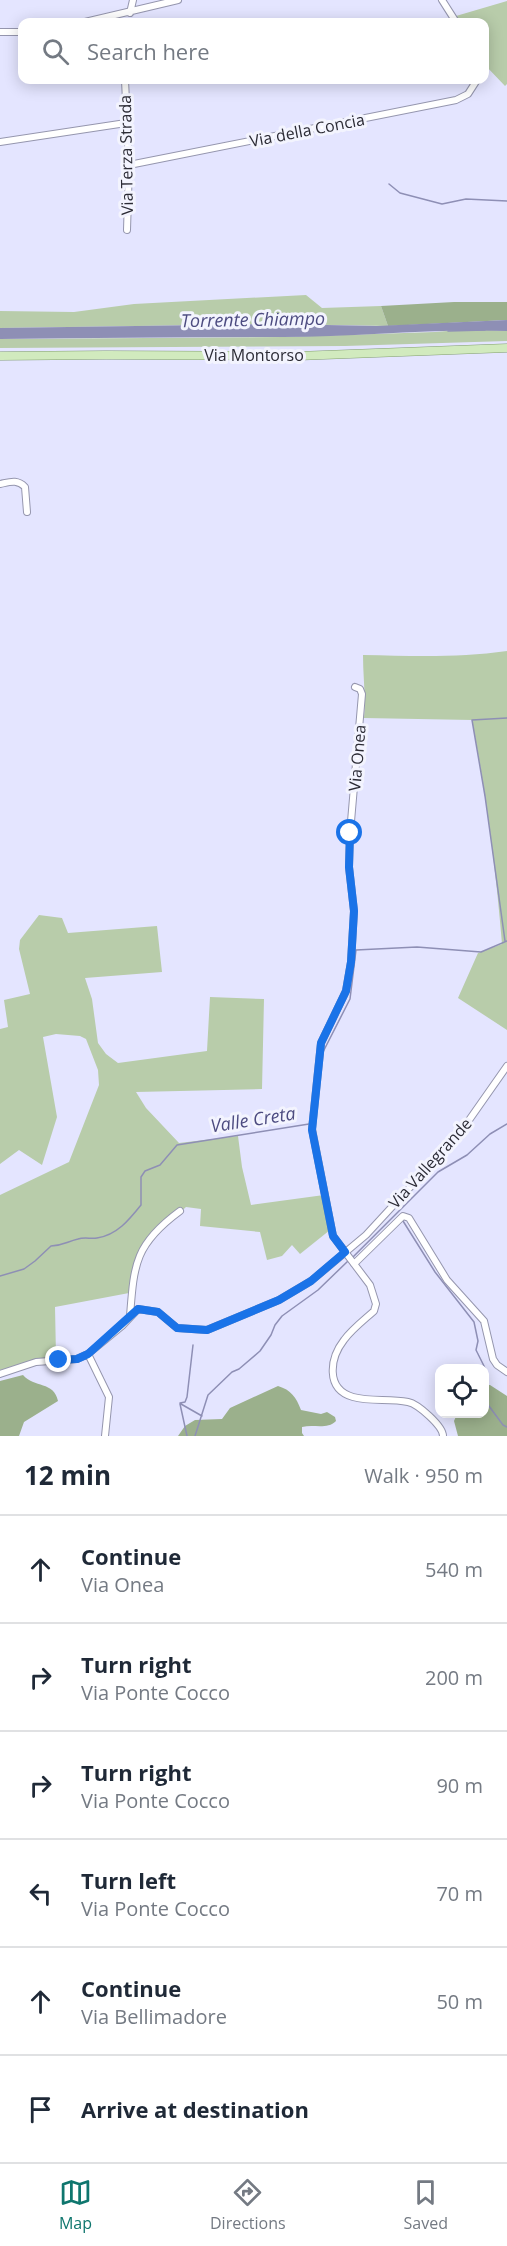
<!DOCTYPE html>
<meta charset="utf-8">
<style>
body{margin:0;font-family:"Open Sans",sans-serif;background:#f2f2f3;color:#1f2937}
.controls{position:absolute;right:18px;bottom:18px;display:grid;overflow:hidden;border-radius:12px;box-shadow:0 3px 15px #0003}
.controls button{width:54px;height:54px;display:grid;place-items:center;padding:0;border:0;border-bottom:2px solid #e0e1e3;background:#fff;color:#1f2937;font:30px sans-serif}
.stop{position:absolute;width:18px;height:18px;margin:-14px;border:4px solid #1a73e8;border-radius:50%;background:#fff}
.stop.end{background:#1a73e8;border-color:#fff;box-shadow:0 2px 6px #0008}
.list{margin:0;padding:0;list-style:none}
h2{display:flex;justify-content:space-between;align-items:center;height:78px;margin:0;padding:0 24px;font-size:26px}
h2 small{font-size:20px;font-weight:400;color:#747a83}
.list li{display:grid;grid-template-columns:39px 1fr auto;gap:18px;align-items:center;box-sizing:border-box;height:108px;padding:0 24px;border-top:2px solid #e0e1e3}
.list b{display:block;font-size:22px;white-space:nowrap}
.list p{margin:0;font-size:20px;white-space:nowrap;color:#747a83}
.list em{font-size:20px;font-style:normal;color:#747a83}
.icon{flex:none;width:33px;height:33px;fill:none;stroke:currentColor;stroke-width:2;stroke-linecap:round;stroke-linejoin:round}
.map{position:relative;flex:none;width:507px;height:1436px;overflow:hidden}
.search{position:absolute;background:#fff;box-shadow:0 3px 15px #0003;left:18px;right:18px;top:18px;height:66px;display:flex;align-items:center;gap:15px;box-sizing:border-box;padding:0 21px;border-radius:12px;color:#747a83;font-size:22px}
.sheet{height:726px;background:#fff}
nav{display:flex;justify-content:space-around;align-items:center;box-sizing:border-box;height:84px;border-top:2px solid #e0e1e3;background:#fff;font-size:16px;color:#747a83}
nav a{display:grid;justify-items:center;gap:3px}
nav .on{color:#0f766e}
.map>svg:first-child{display:block}
.green{fill:#b8ccaa}
.forest{fill:#9bb08c}
.water{fill:#8e8fb5}
.lines{fill:none;stroke-linecap:round;stroke-linejoin:round}
.stream{stroke:#8e8fb5;stroke-width:1.5}
.minor-casing{stroke:#9596ae;stroke-width:8}
.major-casing{stroke:#839e72;stroke-width:9}
.minor{stroke:#fff;stroke-width:6}
.major{stroke:#d1eabe;stroke-width:8}
.route{stroke:#1a73e8;stroke-width:8}
.labels{text-anchor:middle;stroke-width:6;stroke-linejoin:round;paint-order:stroke}
.street-label{font-size:16px;fill:#2b2b35;stroke:#f3f4fe}
.water-label{font-size:18px;font-style:italic;fill:#4c4b80;stroke:#f3f4fe}
</style>
<div class="map">
<svg width="507" height="1436" viewBox="0 0 507 1436">
<rect width="100%" height="100%" fill="#e4e5ff"/>
<path class="green" d="M507,1V84L505,86L485,65L484,22H460L456,16Z
M306,295L322,308L381,306L388,326L276,324L0,328V311L74,312L134,304Z
M471,329L507,331V341L345,346L0,348V339L283,337L435,332Z
M507,651V1030L458,998L478,953L502,944C496,869 486,795 472,720L364,718C366,697 363,677 363,655C412,656 459,658 507,651Z
M39,915L62,918L68,933L157,926L162,972L85,978L92,999L98,1043L106,1054L118,1063L207,1051L210,997L264,999L262,1089L136,1092L146,1108L179,1143L238,1136L242,1167L251,1205L324,1195L330,1230L300,1254L292,1245L282,1256L267,1260L260,1232L200,1226L201,1209L186,1207L155,1235L137,1263L129,1293L55,1307L56,1356L0,1370V1195L69,1162L99,1085L98,1070L86,1039L80,1036L56,1034L43,1037L57,1117L42,1165L19,1150L0,1164V1029L8,1027L4,1000L30,994L19,949L20,940Z"/>
<path class="forest" d="M454,302H507V320L388,326L381,306Z
M23,1375C34,1388 54,1381 58,1401L24,1422L19,1436H0V1381Z
M485,1385H490L507,1396V1436H458L454,1421L457,1414H484Z
M278,1386C291,1390 296,1397 301,1410L321,1414L327,1412L335,1417L336,1421C327,1430 314,1424 302,1427V1433L304,1436H178L185,1426L195,1420L222,1419L230,1408Z"/>
<path class="water" d="M507,320V331C433,328 357,337 283,337C189,337 94,338 0,339V328L276,324L377,326Z"/>
<g class="lines">
<path class="stream" d="M389,184L400,193L442,204L466,199L507,201
M448,331L485,330
M505,941L485,796L472,720L507,718
M323,1052L350,999L356,950L417,947L481,952L507,941
M403,1221L435,1272L474,1322L478,1341L476,1350L485,1368L486,1402L503,1425L507,1427
M352,1258L438,1172L467,1155L490,1134L507,1124
M0,1276L24,1269L35,1261L51,1246C65,1245 66,1242 78,1239C84,1237 91,1239 97,1238C117,1235 129,1220 141,1205V1177L145,1171L160,1165L177,1145L309,1124
M180,1403L185,1402L187,1397L193,1345
M180,1404L187,1436
M181,1404L202,1416
M195,1436L208,1395L232,1372L239,1369L260,1351L271,1335L275,1325L282,1316L318,1290L348,1261"/>
<g class="minor-casing">
<path id="minor" d="M442,0L456,22
M130,13L133,0
M85,22L178,0
M0,32H22
M125,80L129,165L127,230
M0,142L126,123
M129,165L456,100L468,94L477,80
M0,484C10,482 17,479 25,487L27,512
M355,687L360,689L362,694L350,833L349,867L354,911L351,962L346,991L321,1043L312,1129L333,1236L370,1285L376,1304L374,1311C364,1320 352,1329 344,1340C330,1358 325,1389 353,1397C371,1402 390,1398 408,1402C418,1404 443,1426 443,1436
M354,1264L403,1216L409,1218L447,1280L484,1321L493,1359L497,1365L507,1372
M130,1316C134,1264 135,1244 180,1211
M88,1354L109,1397L105,1436
M0,1374L36,1362L77,1359L88,1354L122,1326L138,1309L158,1312L177,1328L207,1330L279,1300L311,1281L366,1235L460,1133L507,1066"/>
</g>
<g class="major-casing">
<path id="major" d="M0,356L106,355L297,356L507,348"/>
</g>
<use href="#minor" class="minor"/>
<use href="#major" class="major"/>
</g>
<g class="lines">
<path class="route" d="M59,1360L77,1359L88,1354L138,1309L158,1312L177,1328L207,1330L279,1300L311,1281L345,1252L333,1236L312,1130L321,1043L346,991L351,962L354,911L349,867L350,833"/>
</g>
<g class="labels">
<g class="street-label">
<text transform="translate(307 130) rotate(-11)" y="6">Via della Concia</text>
<text transform="translate(126 155) rotate(-91)" y="6">Via Terza Strada</text>
<text x="254" y="361">Via Montorso</text>
<text transform="translate(357 758) rotate(-85)" y="6">Via Onea</text>
<text transform="translate(430 1163) rotate(-48)" y="6">Via Vallegrande</text>
</g>
<g class="water-label">
<text transform="translate(253 320) rotate(-1)" y="6">Torrente Chiampo</text>
<text transform="translate(253 1120) rotate(-9)" y="6">Valle Creta</text>
</g>
</g>
</svg>
<div class="controls">
<button><svg class="icon" aria-label="locate" viewBox="0 0 24 24"><circle cx="12" cy="12" r="6"/><path d="M12 2v4M12 18v4M2 12h4M18 12h4"/></svg></button>
</div>
<div class="stop" style="left:350px;top:833px"></div>
<div class="stop end" style="left:59px;top:1360px"></div>
<div class="search"><svg class="icon" aria-label="search" viewBox="0 0 24 24"><circle cx="10" cy="10" r="6"/><path d="M15 15l6 6"/></svg>Search here</div>
</div>
<section class="sheet">
<h2>12 min<small>Walk · 950 m</small></h2>
<ul class="list">
<li><svg class="icon" aria-label="ahead" viewBox="0 0 24 24"><path d="M12 20V5M6 11l6-6 6 6"/></svg><div><b>Continue</b><p>Via Onea</p></div><em>540 m</em></li>
<li><svg class="icon" aria-label="right" viewBox="0 0 24 24"><path d="M7 20v-9h11M14 6l5 5-5 5"/></svg><div><b>Turn right</b><p>Via Ponte Cocco</p></div><em>200 m</em></li>
<li><svg class="icon" aria-label="right" viewBox="0 0 24 24"><path d="M7 20v-9h11M14 6l5 5-5 5"/></svg><div><b>Turn right</b><p>Via Ponte Cocco</p></div><em>90 m</em></li>
<li><svg class="icon" aria-label="left" viewBox="0 0 24 24"><path d="M17 20v-9H6M10 6l-5 5 5 5"/></svg><div><b>Turn left</b><p>Via Ponte Cocco</p></div><em>70 m</em></li>
<li><svg class="icon" aria-label="ahead" viewBox="0 0 24 24"><path d="M12 20V5M6 11l6-6 6 6"/></svg><div><b>Continue</b><p>Via Bellimadore</p></div><em>50 m</em></li>
<li><svg class="icon" aria-label="arrive" viewBox="0 0 24 24"><path d="M6 21V4h12l-3 4 3 4H6"/></svg><div><b>Arrive at destination</b></div></li>
</ul>
</section>
<nav>
<a class="on"><svg class="icon" aria-label="map" viewBox="0 0 24 24"><path d="M3 6l6-2 6 2 6-2v14l-6 2-6-2-6 2zM9 4v14M15 6v14"/></svg>Map</a>
<a><svg class="icon" aria-label="directions" viewBox="0 0 24 24"><path d="M12 3l9 9-9 9-9-9zM9 14v-3h6M13 9l2 2-2 2"/></svg>Directions</a>
<a><svg class="icon" aria-label="saved" viewBox="0 0 24 24"><path d="M7 4h10v16l-5-4-5 4z"/></svg>Saved</a>
</nav>
